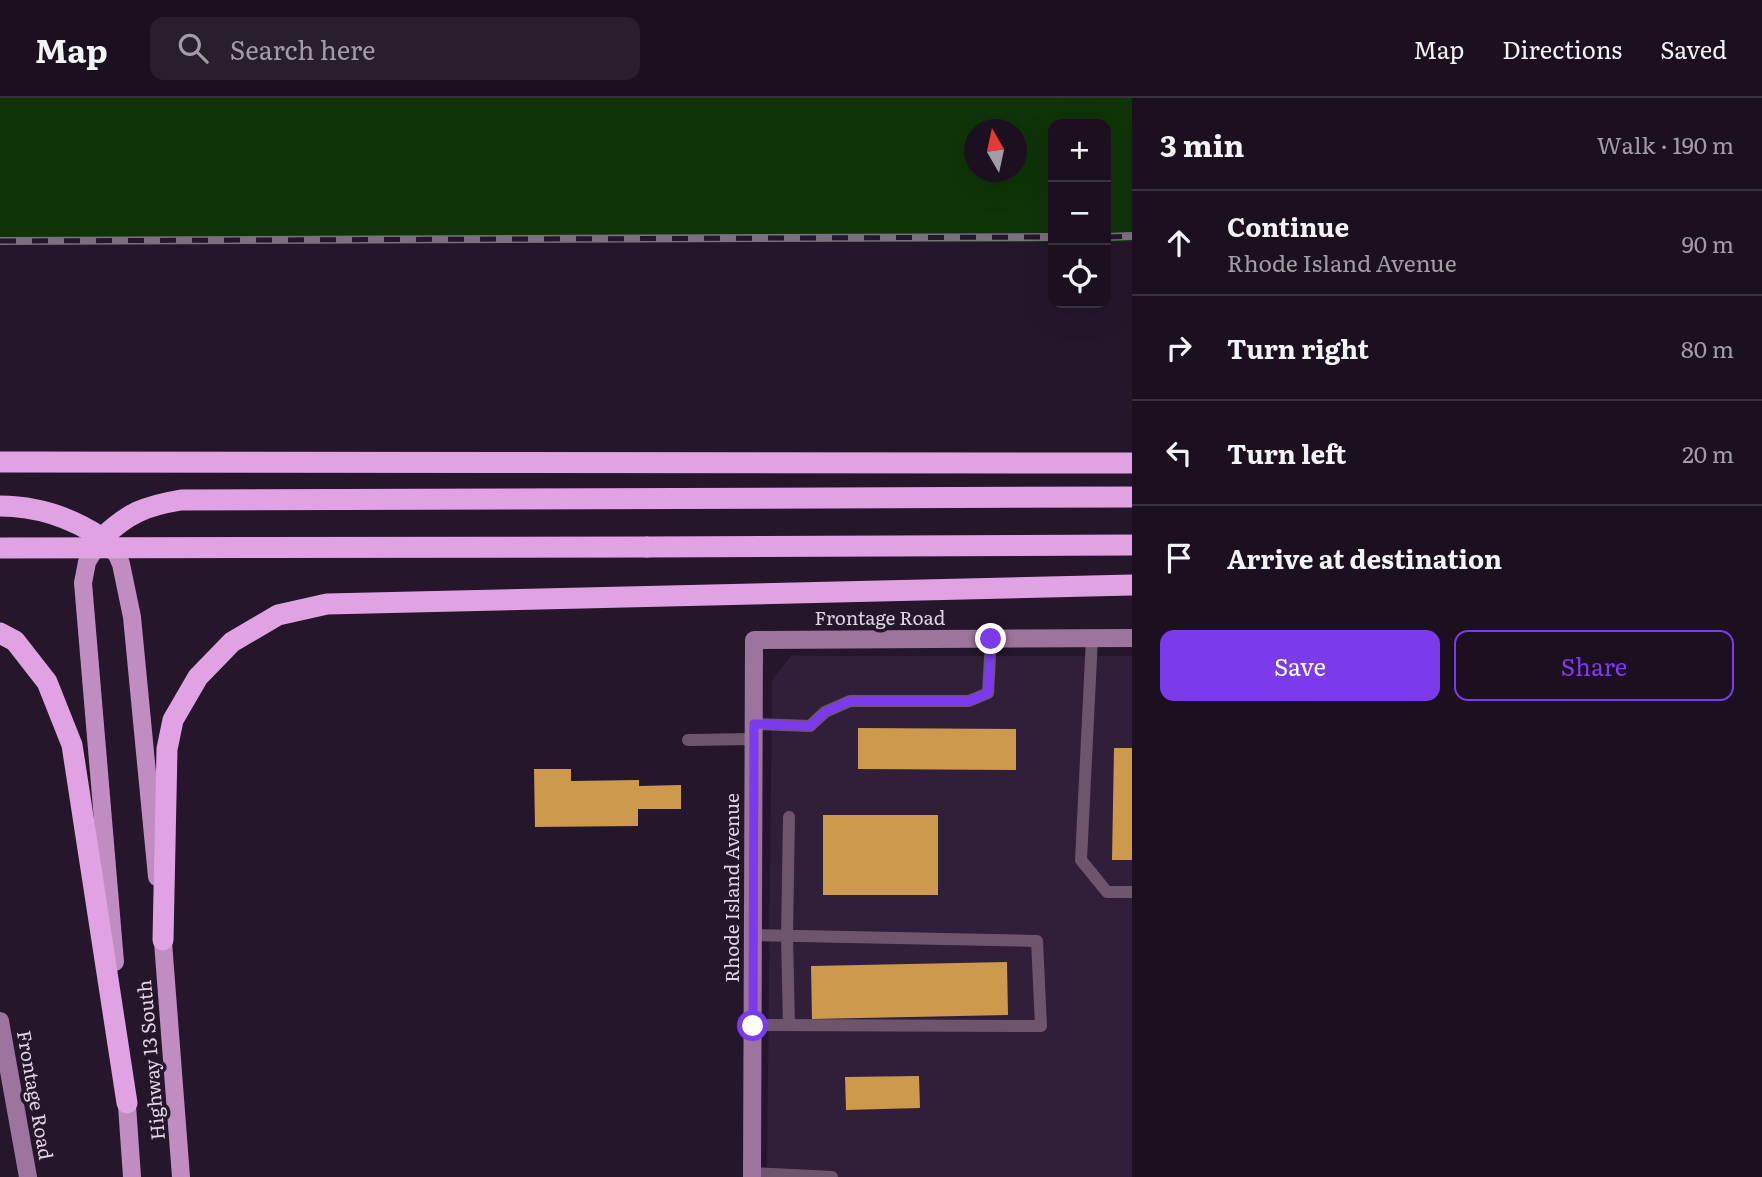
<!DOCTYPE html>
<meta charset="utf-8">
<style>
body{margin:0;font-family:Literata,serif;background:#291e2d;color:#f1f3f6}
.controls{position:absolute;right:21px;top:21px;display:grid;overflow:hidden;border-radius:14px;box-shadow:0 7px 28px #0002}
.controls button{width:63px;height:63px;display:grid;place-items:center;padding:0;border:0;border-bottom:2px solid #3a303e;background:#1c1020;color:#f1f3f6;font:35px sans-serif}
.compass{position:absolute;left:964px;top:21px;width:63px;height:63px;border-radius:50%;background:#1c1020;box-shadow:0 7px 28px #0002;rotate:351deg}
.stop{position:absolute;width:21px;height:21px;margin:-16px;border:5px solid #7c3aed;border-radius:50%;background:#fff}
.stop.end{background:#7c3aed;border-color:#fff;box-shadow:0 2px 7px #0008}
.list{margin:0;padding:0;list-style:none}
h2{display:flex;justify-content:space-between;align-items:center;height:91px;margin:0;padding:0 28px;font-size:30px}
h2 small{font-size:23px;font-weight:400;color:#a09da5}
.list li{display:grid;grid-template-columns:46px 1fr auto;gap:21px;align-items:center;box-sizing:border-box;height:105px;padding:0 28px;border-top:2px solid #3a303e}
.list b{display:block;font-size:26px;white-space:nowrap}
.list p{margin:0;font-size:23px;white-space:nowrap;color:#a09da5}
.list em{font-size:23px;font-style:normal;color:#a09da5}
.actions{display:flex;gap:14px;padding:21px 28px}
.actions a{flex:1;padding:16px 0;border:2px solid #7c3aed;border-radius:14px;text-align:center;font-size:24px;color:#7c3aed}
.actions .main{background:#7c3aed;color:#fff}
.icon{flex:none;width:38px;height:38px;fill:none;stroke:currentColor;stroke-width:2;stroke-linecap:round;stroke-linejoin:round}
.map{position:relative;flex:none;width:1132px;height:1079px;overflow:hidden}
header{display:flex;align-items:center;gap:42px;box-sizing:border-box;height:98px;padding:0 35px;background:#1c1020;border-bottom:2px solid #3a303e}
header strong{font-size:33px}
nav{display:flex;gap:38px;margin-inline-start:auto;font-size:24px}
.search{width:490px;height:63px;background:#291e2d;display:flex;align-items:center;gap:18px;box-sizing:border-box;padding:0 24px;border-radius:14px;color:#a09da5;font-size:26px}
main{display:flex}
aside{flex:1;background:#1c1020}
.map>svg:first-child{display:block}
.built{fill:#311e38}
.green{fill:#0f3408;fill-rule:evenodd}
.building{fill:#cd9a4d}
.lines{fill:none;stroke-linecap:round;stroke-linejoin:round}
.lane{stroke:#6e556e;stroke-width:12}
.secondary{stroke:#9c749d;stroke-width:18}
.primary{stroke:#c08cc2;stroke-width:18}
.highway{stroke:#e0a2e3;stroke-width:21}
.rail-casing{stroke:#7b6f80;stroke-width:8}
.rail{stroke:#25162b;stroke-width:5;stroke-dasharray:16;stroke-linecap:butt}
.highway-bridge{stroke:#e0a2e3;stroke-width:21}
.route{stroke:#7c3aed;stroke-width:9}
.labels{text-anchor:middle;stroke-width:7;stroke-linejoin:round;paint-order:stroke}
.street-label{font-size:19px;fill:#ded4e2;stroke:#25162b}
</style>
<header>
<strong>Map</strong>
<div class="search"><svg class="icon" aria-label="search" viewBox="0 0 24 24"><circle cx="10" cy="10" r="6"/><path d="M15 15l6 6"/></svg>Search here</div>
<nav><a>Map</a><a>Directions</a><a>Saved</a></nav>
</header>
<main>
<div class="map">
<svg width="1132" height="1079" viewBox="0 0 1132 1079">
<rect width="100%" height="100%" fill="#25162b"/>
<path class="built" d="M791,558H1132V1079H767L772,582Z"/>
<path class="green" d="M0,0H1132V144H1106V26H1053V144L0,141ZM974,32H1016V74H974Z"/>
<path class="building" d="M858,630L1016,631V672L858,671Z
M1114,650H1132V762H1112Z
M534,671H571V683L639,682V688L681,687V711H638V728L535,729Z
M823,717H938V797H823Z
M1007,864L1008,917L812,921L811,868Z
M919,978L920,1010L846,1012L845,979Z"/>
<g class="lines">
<path class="lane" d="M1092,540L1081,762L1107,794H1132
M754,626L810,628L825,614L850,603H969L988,595L991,541
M688,642L753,641
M789,719L787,838L789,927
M753,927L1041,928L1037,843L753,837
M752,1075L832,1079"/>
<path class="secondary" d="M0,923L28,1079
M752,1079L754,542L1132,540"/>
<path class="primary" d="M162,831L181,1079
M115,864L83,485L87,464L102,440L117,457L121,466L132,519L157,779
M126,993L132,1079"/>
<path class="highway" d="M0,364L1132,365
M0,408C37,408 72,420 102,440C128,415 145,408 181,402L1132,399
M647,449L1132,447
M0,535L15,543L47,584L72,647L127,1005
M163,842L167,651L173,622L198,579L232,544L278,517L327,506L1132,487"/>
<g class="rail-casing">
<path id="rail" d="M1106,139L1132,138
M0,143L1053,139"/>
</g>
<use href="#rail" class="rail"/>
<path class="highway-bridge" d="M0,450L647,449"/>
</g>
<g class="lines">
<path class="route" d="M753,928L754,626L810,628L825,614L850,603H969L988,595L991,541"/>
</g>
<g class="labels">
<g class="street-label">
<text x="880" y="527">Frontage Road</text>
<text transform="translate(732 790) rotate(-90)" y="7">Rhode Island Avenue</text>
<text transform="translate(151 962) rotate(-95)" y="7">Highway 13 South</text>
<text transform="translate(35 997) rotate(80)" y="7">Frontage Road</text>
</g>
</g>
</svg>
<div class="controls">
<button>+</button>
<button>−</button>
<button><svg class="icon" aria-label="locate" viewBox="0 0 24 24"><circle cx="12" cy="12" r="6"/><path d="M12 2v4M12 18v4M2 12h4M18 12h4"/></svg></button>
</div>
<svg class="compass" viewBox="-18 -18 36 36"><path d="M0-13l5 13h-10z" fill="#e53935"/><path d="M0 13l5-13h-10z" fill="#a09da5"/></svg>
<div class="stop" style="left:753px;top:928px"></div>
<div class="stop end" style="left:991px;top:541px"></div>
</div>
<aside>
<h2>3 min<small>Walk · 190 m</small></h2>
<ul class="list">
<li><svg class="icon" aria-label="ahead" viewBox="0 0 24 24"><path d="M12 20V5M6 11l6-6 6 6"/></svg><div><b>Continue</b><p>Rhode Island Avenue</p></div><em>90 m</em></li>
<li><svg class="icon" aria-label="right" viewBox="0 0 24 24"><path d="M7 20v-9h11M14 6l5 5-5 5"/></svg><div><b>Turn right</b></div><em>80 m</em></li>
<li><svg class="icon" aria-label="left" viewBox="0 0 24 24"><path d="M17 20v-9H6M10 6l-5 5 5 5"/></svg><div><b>Turn left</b></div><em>20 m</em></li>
<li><svg class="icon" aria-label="arrive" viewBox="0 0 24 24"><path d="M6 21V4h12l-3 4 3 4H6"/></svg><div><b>Arrive at destination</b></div></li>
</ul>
<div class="actions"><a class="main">Save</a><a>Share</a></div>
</aside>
</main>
